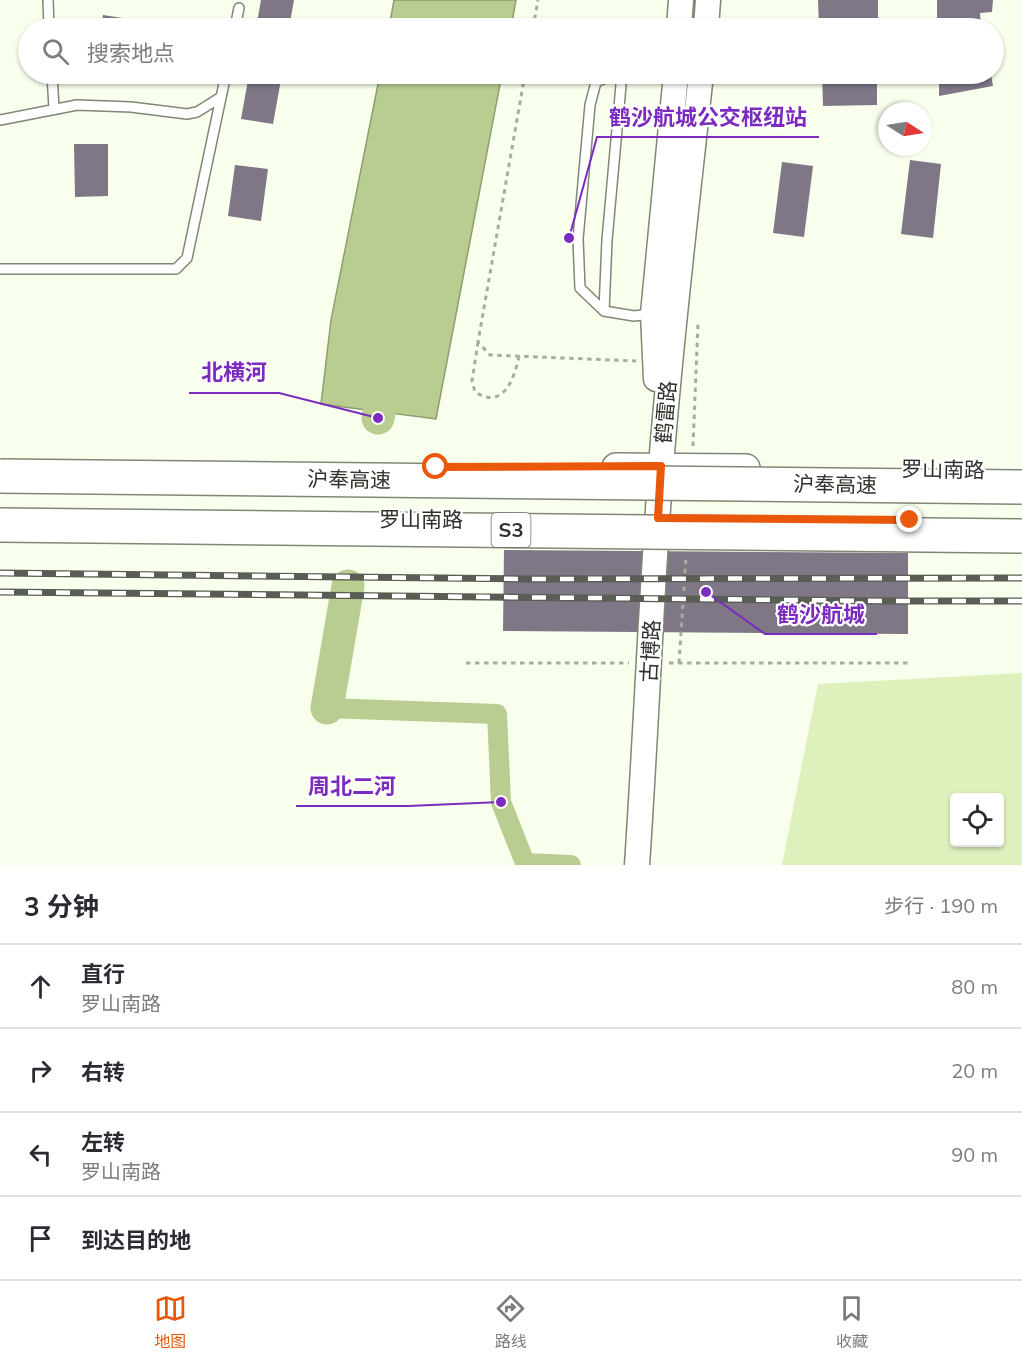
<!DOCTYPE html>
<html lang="zh">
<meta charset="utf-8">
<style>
body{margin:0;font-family:Mulish,"Noto Sans SC",sans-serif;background:#f7f7f7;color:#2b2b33}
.controls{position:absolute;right:18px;bottom:18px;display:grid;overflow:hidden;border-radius:6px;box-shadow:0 2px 4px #0004}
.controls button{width:54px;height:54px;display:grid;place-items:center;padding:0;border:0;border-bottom:2px solid #e1e1e2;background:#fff;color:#2b2b33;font:30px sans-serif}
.compass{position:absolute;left:878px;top:102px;width:54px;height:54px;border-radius:50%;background:#fff;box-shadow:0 2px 4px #0004;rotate:102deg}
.stop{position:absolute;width:18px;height:18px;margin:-14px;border:4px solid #ea580c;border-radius:50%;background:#fff}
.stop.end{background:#ea580c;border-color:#fff;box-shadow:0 2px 6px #0008}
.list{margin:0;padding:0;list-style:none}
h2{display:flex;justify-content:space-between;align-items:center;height:78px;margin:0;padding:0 24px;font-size:26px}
h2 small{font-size:20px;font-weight:400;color:#7c7c81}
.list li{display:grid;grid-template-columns:39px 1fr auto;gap:18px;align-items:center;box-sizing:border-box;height:84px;padding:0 24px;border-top:2px solid #e1e1e2}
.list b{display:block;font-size:22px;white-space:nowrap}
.list p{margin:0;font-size:20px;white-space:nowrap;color:#7c7c81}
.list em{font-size:20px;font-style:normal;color:#7c7c81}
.icon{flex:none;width:33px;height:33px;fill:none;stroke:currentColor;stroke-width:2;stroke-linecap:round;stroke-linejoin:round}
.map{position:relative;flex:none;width:1022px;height:865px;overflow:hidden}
.search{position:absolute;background:#fff;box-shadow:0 2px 4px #0004;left:18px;right:18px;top:18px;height:66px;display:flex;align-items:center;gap:15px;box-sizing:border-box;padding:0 21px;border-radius:33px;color:#7c7c81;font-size:22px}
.sheet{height:414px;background:#fff}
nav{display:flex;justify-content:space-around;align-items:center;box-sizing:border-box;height:84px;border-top:2px solid #e1e1e2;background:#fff;font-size:16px;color:#7c7c81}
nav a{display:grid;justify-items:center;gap:3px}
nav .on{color:#ea580c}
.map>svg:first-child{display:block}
.green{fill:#def0bc;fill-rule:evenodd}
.water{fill:#b8cd8f;stroke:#8f9e71;stroke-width:1.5}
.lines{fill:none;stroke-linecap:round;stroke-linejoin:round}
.canal{stroke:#b8cd8f;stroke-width:20}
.river{stroke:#b8cd8f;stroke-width:33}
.building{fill:#7f7686}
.service-casing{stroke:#808775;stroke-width:12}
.tertiary-casing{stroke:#808775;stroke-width:27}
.secondary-casing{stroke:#808775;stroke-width:30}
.path{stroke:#a7ad9e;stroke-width:3;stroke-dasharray:4.5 4.5;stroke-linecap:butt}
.service{stroke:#fff;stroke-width:9}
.tertiary{stroke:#fff;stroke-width:24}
.secondary{stroke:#fff;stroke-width:27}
.rail-casing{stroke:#595d53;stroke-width:7}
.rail{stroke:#fff;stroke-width:4.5;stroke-dasharray:14;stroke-linecap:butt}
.motorway-bridge-casing{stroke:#808775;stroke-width:36;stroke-linecap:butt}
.motorway-bridge{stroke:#fff;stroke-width:33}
.route{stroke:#ea580c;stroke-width:8}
.labels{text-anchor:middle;stroke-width:4.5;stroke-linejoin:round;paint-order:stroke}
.shield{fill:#fff;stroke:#6d706b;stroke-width:1.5}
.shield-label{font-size:20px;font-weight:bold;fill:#2f322b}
.street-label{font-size:21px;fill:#2f322b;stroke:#fff}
.leader{fill:none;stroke:#7b2cbf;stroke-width:2}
.callout-dot{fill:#7b2cbf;stroke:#fff;stroke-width:2}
.callout-label{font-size:22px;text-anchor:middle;font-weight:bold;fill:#7b2cbf;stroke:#fff;stroke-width:4.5;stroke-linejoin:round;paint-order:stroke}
</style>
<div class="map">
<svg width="1022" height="865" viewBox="0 0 1022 865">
<rect width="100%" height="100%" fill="#f8ffec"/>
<path class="green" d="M1022,673V865H782L818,684ZM954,798H1000V842H954Z"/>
<path class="water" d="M394,0H516L511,28H389Z
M380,74H502L436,419L321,404L331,320Z"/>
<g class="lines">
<path class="canal" d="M327,708L497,714L501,802L525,863L571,865"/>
<path class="river" d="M378,418L388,367
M327,708L348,586"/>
</g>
<path class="building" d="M261,0H294L289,28H256Z
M818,0H878V28H819Z
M937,0H993L992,12L980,13L981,28H937Z
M103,15L135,20L134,28H101Z
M249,74H282L273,124L241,119Z
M822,74H877V105L823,106Z
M939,74H991L993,86L939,96Z
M74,144H108V196L75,197Z
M910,160L941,164L933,238L901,234Z
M782,162L813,166L804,237L773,233Z
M235,165L268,169L261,221L228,216Z
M504,550L908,553V634L503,631Z"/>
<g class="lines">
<g class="service-casing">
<path id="service" d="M48,0L49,28
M235,28L239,8
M52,74L54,108
M615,74L596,82L590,105L578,239L580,288L604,311L634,316L651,314
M0,120L77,105L131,107L187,114L197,112L221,97
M0,269H176L187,258L226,74
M604,311L607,240L622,74"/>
</g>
<g class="tertiary-casing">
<path id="tertiary" d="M679,28L681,0
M706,28L708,0
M656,379L653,314L676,74
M637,865C646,732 651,599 661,466C671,335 687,204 701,74"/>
</g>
<g class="secondary-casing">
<path id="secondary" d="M616,467L746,468"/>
</g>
<path class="path" d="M533,28L538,0
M525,74L478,342L490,355L636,361
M478,342L472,381L475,392C503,410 514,380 519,356
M693,446L698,323L696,322
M466,663H629
M669,663H908
M679,663L686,557"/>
<use href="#service" class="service"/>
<use href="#tertiary" class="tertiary"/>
<use href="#secondary" class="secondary"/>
<g class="rail-casing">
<path id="rail" d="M0,573L523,579L1022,578
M0,592L890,601H1022"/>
</g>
<use href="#rail" class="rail"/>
<g class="motorway-bridge-casing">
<path id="motorway-bridge" d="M0,476L1022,487
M0,525L1022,536"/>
</g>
<use href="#motorway-bridge" class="motorway-bridge"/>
</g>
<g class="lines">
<path class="route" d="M436,467L661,466L658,518L910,520"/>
</g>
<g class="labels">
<rect class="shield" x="491.5" y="513" width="39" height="34" rx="4.5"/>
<g class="shield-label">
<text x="511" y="537">S3</text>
</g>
<g class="street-label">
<text transform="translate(666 412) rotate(-85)" y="7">鹤雷路</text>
<text transform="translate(943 470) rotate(1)" y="7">罗山南路</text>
<text transform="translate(349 480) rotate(1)" y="7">沪奉高速</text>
<text transform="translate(835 485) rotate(1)" y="7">沪奉高速</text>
<text x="421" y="527">罗山南路</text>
<text transform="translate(651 651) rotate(-87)" y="7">古博路</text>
</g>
</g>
<path class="leader" d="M569 238L597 137H819M378 418L279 393H189M706 592L765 634H877M501 802L408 806H296"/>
<g class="callout-dot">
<circle cx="569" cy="238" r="6"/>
<circle cx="378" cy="418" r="6"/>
<circle cx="706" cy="592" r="6"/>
<circle cx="501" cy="802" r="6"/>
</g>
<g class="callout-label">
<text x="708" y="125">鹤沙航城公交枢纽站</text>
<text x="234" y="380">北横河</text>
<text x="821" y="622">鹤沙航城</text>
<text x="352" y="794">周北二河</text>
</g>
</svg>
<div class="controls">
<button><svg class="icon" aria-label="locate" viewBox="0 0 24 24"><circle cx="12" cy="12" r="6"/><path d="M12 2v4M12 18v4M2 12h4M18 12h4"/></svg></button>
</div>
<svg class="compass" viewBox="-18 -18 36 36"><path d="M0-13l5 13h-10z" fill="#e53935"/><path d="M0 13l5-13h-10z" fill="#7c7c81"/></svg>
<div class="stop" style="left:436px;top:467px"></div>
<div class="stop end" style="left:910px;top:520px"></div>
<div class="search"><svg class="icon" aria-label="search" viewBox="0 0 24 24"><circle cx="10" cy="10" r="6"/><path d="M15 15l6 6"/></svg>搜索地点</div>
</div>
<section class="sheet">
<h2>3 分钟<small>步行 · 190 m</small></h2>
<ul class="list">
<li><svg class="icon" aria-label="ahead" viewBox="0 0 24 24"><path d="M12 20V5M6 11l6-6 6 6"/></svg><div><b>直行</b><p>罗山南路</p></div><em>80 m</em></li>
<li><svg class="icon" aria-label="right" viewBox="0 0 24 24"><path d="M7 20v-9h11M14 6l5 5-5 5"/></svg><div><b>右转</b></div><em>20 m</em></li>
<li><svg class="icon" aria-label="left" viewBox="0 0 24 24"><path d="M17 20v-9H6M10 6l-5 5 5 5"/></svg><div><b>左转</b><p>罗山南路</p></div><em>90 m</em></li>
<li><svg class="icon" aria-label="arrive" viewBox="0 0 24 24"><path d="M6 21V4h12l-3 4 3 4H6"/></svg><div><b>到达目的地</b></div></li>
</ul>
</section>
<nav>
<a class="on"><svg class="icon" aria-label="map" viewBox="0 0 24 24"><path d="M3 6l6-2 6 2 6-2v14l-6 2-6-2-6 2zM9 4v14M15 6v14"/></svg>地图</a>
<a><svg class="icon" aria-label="directions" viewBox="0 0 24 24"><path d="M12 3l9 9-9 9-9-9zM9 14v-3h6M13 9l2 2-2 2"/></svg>路线</a>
<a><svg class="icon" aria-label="saved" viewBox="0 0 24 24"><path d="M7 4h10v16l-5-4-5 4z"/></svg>收藏</a>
</nav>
